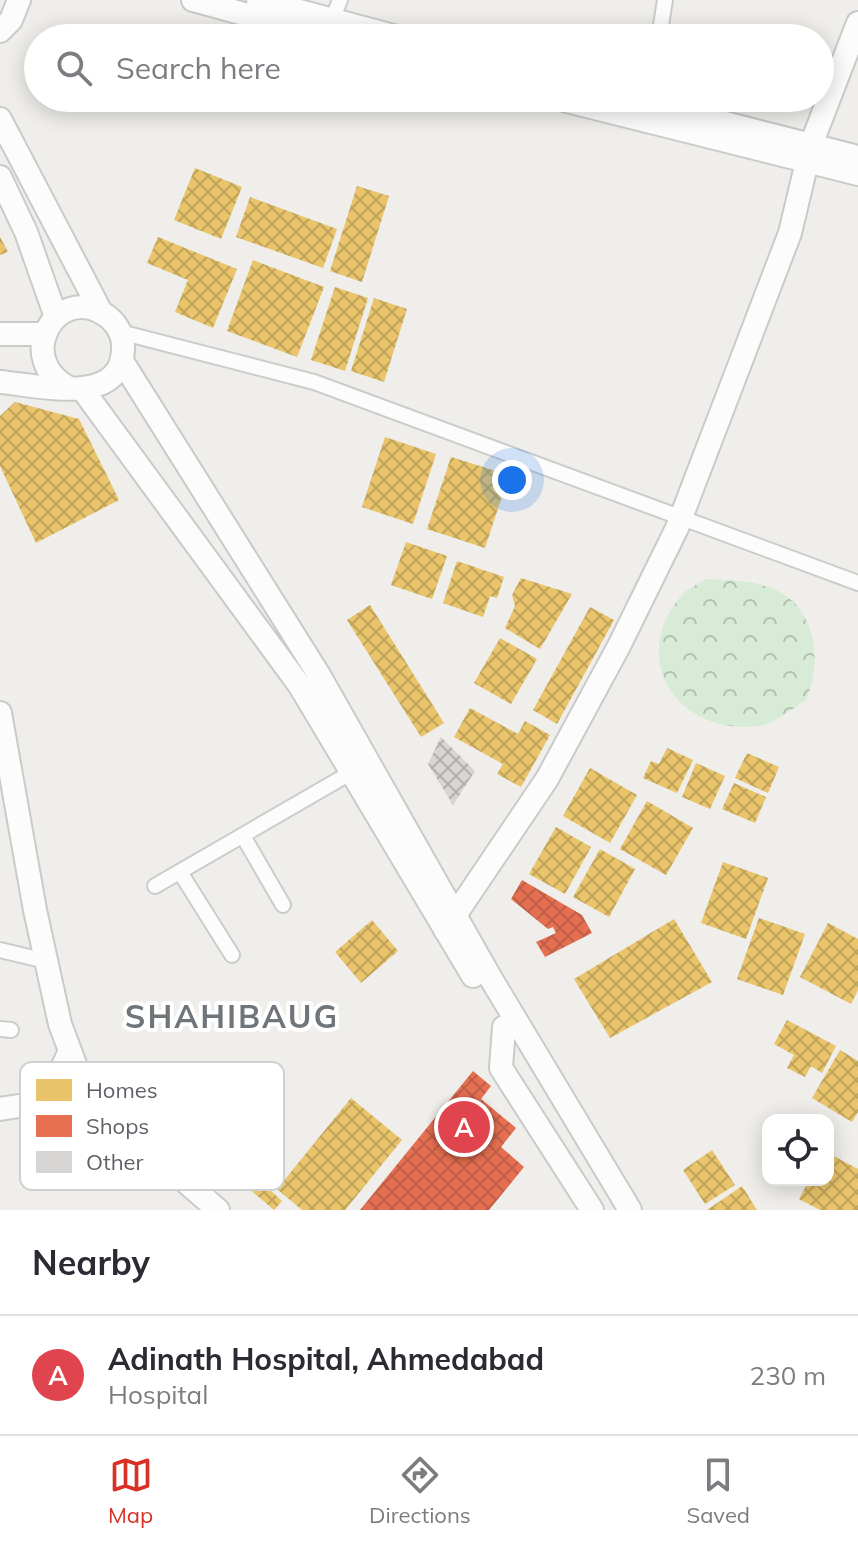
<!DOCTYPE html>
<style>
body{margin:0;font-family:Mulish,sans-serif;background:#f2f2f3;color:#2b2b33}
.controls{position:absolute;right:24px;bottom:24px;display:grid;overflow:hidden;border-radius:16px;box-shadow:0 4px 20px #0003}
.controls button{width:72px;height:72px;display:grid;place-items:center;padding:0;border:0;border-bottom:2px solid #e1e1e2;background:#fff;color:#2b2b33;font:40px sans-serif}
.you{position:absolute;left:512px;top:480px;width:28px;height:28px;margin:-20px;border:6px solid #fff;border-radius:50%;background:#1a73e8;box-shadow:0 0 0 12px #1a73e833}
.badge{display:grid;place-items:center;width:52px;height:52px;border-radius:50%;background:#d93025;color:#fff;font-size:26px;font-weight:700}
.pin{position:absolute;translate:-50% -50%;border:4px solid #fff;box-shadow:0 2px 8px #0006}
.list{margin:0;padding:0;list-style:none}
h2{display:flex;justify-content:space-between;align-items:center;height:104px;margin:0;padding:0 32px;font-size:34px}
h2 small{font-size:26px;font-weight:400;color:#7c7c81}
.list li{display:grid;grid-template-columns:52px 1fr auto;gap:24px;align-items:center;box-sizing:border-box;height:120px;padding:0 32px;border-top:2px solid #e1e1e2}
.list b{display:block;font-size:30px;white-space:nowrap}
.list p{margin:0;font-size:26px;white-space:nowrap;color:#7c7c81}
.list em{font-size:26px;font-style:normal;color:#7c7c81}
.icon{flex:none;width:44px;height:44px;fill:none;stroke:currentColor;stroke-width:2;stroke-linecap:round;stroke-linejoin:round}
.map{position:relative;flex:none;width:858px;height:1210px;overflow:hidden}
.search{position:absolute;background:#fff;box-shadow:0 4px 20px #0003;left:24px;right:24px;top:24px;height:88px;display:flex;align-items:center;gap:20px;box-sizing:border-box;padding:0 28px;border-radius:44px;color:#7c7c81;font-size:30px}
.sheet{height:224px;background:#fff}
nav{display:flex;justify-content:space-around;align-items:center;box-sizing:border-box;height:112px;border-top:2px solid #e1e1e2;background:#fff;font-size:22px;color:#7c7c81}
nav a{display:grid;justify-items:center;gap:4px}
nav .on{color:#d93025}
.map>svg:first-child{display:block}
.park{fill:url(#park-crowns)}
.homes{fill:url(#homes-cross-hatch)}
.shops{fill:url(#shops-cross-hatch)}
.building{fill:url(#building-cross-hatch)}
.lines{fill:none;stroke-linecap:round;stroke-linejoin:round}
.street-casing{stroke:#cbcccc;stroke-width:18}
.secondary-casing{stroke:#cacacb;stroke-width:26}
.street{stroke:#fdfcfc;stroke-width:14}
.secondary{stroke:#fdfcfc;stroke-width:22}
.labels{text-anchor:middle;stroke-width:8;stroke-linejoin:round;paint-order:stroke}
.district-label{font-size:32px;font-weight:bold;letter-spacing:2px;fill:#70757a;stroke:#fff}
.key{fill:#fff;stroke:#cfd0d2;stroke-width:2}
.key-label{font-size:22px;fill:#5f6368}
</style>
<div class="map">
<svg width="858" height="1210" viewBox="0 0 858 1210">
<defs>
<pattern id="park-crowns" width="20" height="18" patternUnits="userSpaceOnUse" patternTransform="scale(2)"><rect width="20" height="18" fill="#d8ebd6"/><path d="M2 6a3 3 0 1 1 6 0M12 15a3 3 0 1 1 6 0" fill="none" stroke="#b2c2b1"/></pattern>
<pattern id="homes-cross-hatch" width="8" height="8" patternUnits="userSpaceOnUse" patternTransform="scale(2)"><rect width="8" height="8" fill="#e9c46a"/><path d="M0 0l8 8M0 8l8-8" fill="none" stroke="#c0a35b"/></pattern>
<pattern id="shops-cross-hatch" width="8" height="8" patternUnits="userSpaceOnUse" patternTransform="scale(2)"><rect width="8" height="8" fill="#e76f51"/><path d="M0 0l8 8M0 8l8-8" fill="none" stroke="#be5f47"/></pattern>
<pattern id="building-cross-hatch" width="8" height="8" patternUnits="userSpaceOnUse" patternTransform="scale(2)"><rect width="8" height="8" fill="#d6d5d3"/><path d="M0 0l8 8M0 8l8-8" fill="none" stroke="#b1b0af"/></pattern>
</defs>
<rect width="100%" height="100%" fill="#efeeea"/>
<path class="park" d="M706,579C732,580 764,580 786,596C819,619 820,668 806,700C792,709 774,724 758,726C679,736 627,659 681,596C687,589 698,584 706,579Z"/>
<path class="homes" d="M195,168L242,187L221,239L174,220Z
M357,186L389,196L362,282L330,271Z
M250,197L337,229L323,268L236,237Z
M0,237L8,252L0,255Z
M158,237L237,269L213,328L175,312L188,280L147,263Z
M253,260L324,287L297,357L227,331Z
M335,287L368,298L345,371L311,360Z
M374,298L407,309L384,382L351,371Z
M15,402L79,419L119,500L36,543L0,466V416Z
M385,437L436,454L413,524L362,507Z
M451,457L509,475L485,548L427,529Z
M406,542L447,556L432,599L391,585Z
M457,561L504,577L497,598L490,596L483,617L443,603Z
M521,578L572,594L540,649L505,628L515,606L512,595Z
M370,605L444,723L421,737L347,620Z
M590,607L614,620L557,724L533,710Z
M500,638L537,659L511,704L474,683Z
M470,708L518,734L525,721L550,735L521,787L497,774L503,764L454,737Z
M667,748L693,760L677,793L643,778L651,761L659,764Z
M747,753L779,767L768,793L735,778Z
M696,763L725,776L710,809L682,797Z
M590,768L637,795L610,843L563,816Z
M734,783L766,797L755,823L722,809Z
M647,801L693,828L666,875L620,849Z
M556,827L591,847L565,894L529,874Z
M600,849L635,869L609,917L573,897Z
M723,862L768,878L746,939L701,923Z
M759,918L805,934L783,995L737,979Z
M674,919L712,982L610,1038L574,979Z
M372,920L398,951L361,983L335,952Z
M828,923L858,939V990L851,1004L800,977Z
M787,1020L836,1046L822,1073L811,1066L805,1077L787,1068L794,1055L774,1044Z
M840,1050L858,1061V1112L852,1122L812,1098Z
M351,1098L402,1140L345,1210H302L277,1189Z
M219,1115L285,1173L270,1190L282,1201L274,1210L195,1143Z
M712,1150L735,1185L705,1204L683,1170Z
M828,1153L858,1169V1210H820L799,1199L809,1180H828Z
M742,1186L757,1210H707Z"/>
<path class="shops" d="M522,880L582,915L592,933L545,957L536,942L556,933L553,927L548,929L511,899Z
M473,1071L491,1086L481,1099L516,1128L501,1147L524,1167L489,1210H360Z"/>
<path class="building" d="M441,737L475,771L453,805L428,764Z"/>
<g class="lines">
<g class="street-casing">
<path id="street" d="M332,20L340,0
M659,38L665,0
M120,332L314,382L858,583
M243,836L283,905
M180,872L232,955
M155,886L352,772
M0,950L46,961
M0,1029L11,1030"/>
</g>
<g class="secondary-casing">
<path id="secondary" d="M193,0L331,38
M258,0L401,38
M0,31L11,20L19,0
M555,98L858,174
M627,98L858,157
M0,119L101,312
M0,177L26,232L56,317
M0,334H45
M122,361L319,675L490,977L630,1210
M0,382C37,385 123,408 123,348C124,334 115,320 102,313C55,286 14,359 69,388
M83,390L300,686L473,976
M0,713L35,910L60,1024L87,1096L218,1210
M445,930L547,779L619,646L677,528L790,233L811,145L858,23
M504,1027L501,1068L592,1210
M46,1102L111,1120
M0,1109L46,1102L70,1051"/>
</g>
<use href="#street" class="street"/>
<use href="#secondary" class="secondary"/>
</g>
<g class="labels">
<g class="district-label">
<text x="232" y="1028">SHAHIBAUG</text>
</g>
</g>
<rect x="20" y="1062" width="264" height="128" rx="12" class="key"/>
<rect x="36" y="1079" width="36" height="22" fill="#e9c46a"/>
<rect x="36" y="1115" width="36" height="22" fill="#e76f51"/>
<rect x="36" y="1151" width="36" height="22" fill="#d6d5d3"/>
<g class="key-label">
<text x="86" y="1098">Homes</text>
<text x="86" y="1134">Shops</text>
<text x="86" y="1170">Other</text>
</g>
</svg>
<div class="controls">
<button><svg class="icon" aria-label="locate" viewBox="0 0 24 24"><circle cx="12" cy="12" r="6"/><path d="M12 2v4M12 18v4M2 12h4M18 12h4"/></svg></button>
</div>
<div class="you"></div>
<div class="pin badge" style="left:464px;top:1127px;background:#e0444e">A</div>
<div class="search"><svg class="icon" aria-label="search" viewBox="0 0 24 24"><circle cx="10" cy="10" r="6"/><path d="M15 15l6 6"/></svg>Search here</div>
</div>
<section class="sheet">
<h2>Nearby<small></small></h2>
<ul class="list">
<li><span class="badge" style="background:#e0444e">A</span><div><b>Adinath Hospital, Ahmedabad</b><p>Hospital</p></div><em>230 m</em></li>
</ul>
</section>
<nav>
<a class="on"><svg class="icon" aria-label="map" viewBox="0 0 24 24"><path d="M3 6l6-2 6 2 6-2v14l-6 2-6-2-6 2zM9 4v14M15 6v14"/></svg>Map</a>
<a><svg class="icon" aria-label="directions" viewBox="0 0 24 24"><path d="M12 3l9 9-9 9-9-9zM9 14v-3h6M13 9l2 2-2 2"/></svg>Directions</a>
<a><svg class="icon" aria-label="saved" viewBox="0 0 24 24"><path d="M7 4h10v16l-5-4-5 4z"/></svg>Saved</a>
</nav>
